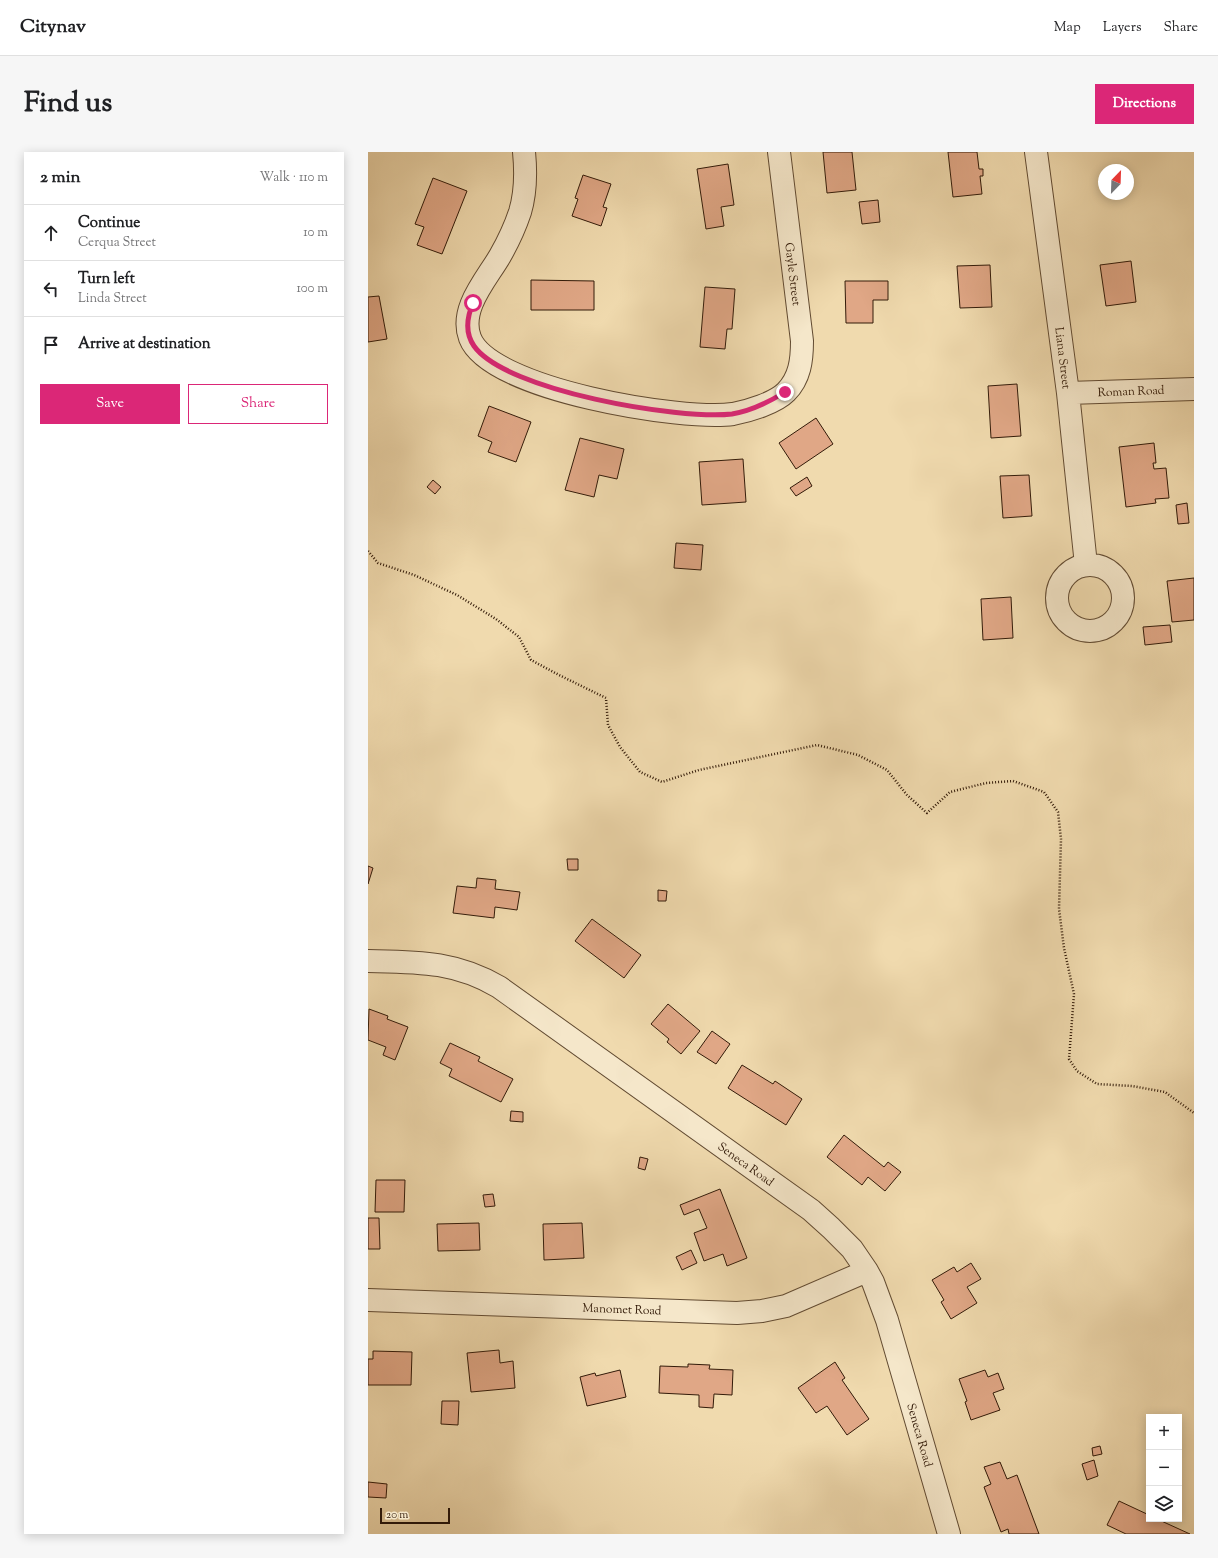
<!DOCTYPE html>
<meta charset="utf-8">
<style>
body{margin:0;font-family:"Sorts Mill Goudy",serif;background:#f6f6f6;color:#202124}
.controls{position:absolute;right:12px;bottom:12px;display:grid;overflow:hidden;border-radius:0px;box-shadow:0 2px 10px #0003}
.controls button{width:36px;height:36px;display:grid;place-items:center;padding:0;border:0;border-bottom:1px solid #e0e0e0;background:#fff;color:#202124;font:20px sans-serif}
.compass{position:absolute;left:730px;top:12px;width:36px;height:36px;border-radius:50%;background:#fff;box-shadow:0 2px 10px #0003;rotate:23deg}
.scale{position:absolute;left:12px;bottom:10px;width:70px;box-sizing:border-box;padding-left:4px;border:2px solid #331b09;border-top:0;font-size:11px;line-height:14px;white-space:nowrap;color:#331b09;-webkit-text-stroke:3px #f5e7ca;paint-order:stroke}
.stop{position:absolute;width:12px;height:12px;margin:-9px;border:3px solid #db2777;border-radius:50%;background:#fff}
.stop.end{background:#db2777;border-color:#fff;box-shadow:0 1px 4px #0008}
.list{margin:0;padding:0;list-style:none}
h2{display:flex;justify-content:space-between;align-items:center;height:52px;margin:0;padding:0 16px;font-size:17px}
h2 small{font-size:13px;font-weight:400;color:#757577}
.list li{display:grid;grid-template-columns:26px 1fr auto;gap:12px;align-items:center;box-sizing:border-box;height:56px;padding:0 16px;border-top:1px solid #e0e0e0}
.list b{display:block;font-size:15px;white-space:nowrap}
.list p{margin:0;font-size:13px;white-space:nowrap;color:#757577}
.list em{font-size:13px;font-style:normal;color:#757577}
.actions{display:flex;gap:8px;padding:12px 16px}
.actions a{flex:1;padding:9px 0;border:1px solid #db2777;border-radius:0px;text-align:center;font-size:14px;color:#db2777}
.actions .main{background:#db2777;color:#fff}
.icon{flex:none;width:22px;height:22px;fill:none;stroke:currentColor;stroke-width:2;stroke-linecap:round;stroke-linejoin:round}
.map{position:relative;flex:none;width:826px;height:1382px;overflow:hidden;border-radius:0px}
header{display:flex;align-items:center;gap:24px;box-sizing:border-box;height:56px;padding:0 20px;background:#fff;border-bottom:1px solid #e0e0e0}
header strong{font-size:19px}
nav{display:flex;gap:22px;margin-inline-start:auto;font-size:14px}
.intro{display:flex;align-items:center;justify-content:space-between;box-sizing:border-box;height:96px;padding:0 24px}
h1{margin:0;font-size:28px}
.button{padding:10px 18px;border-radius:0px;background:#db2777;color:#fff;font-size:14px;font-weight:700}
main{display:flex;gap:24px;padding:0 24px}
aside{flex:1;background:#fff;border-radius:0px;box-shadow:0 2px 10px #0003}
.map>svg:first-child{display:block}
.building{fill:#e0a786;stroke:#331b09}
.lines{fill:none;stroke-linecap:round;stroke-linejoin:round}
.minor-casing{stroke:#624b32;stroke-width:24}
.path{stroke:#331b09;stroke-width:2.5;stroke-dasharray:1 2;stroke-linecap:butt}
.minor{stroke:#f5e7ca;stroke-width:22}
.route{stroke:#db2777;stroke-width:5}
.labels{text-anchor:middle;stroke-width:4;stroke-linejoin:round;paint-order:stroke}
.street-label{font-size:12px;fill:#331b09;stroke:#f5e7ca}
</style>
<header>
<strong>Citynav</strong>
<nav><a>Map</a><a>Layers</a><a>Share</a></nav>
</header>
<div class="intro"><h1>Find us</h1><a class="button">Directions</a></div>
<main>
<aside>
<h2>2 min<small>Walk · 110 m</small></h2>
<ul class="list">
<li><svg class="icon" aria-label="ahead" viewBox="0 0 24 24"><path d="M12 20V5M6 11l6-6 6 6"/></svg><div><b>Continue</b><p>Cerqua Street</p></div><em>10 m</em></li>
<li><svg class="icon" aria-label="left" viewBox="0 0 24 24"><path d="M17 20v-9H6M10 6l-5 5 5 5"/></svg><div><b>Turn left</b><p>Linda Street</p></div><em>100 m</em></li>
<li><svg class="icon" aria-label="arrive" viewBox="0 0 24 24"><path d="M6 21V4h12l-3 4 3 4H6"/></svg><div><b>Arrive at destination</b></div></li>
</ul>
<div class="actions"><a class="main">Save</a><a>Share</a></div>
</aside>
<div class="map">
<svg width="826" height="1382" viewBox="0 0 826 1382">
<rect width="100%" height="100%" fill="#f0daae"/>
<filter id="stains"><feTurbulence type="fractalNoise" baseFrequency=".005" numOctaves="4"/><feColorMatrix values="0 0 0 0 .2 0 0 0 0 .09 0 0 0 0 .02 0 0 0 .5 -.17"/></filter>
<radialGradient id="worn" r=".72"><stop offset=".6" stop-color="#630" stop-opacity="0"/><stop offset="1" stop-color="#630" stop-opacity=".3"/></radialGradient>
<path class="building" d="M455,0H484L488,38L459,41Z
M580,0H609L611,17H615V24H612L614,42L585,45Z
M360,12L366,53L353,55L356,74L338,77L329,17Z
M215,23L243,32L235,55L239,56L233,74L204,64L210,47L207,46Z
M65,26L99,39L74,102L49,93L56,75L47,72Z
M510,48L512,70L494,72L491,50Z
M763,109L768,150L738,154L732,113Z
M622,113L624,155L592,156L589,114Z
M163,128L226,129V158H163Z
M477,129H520V148H505V171H478Z
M337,135L367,137L364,177H359L357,197L332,195Z
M11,144L19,187L0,190V145Z
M649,232L653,284L623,286L620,234Z
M121,254L163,270L148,310L120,300L124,290L110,284Z
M448,266L465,292L428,317L411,291Z
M212,286L256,297L249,327L231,323L226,345L197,338Z
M786,291L788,311H785L786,317L798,316L801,346L787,347L788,351L758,355L751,295Z
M375,307L378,350L334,353L331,310Z
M661,323L664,364L635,366L632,324Z
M439,325L444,334L428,344L422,336Z
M65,328L73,335L67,342L59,335Z
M819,351L821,371L810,372L808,353Z
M308,391L335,393L333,418L306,416Z
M826,426V468L804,470L799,429Z
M643,445L645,486L615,488L613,447Z
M802,473L804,490L777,493L775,475Z
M199,707H210V718H200Z
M0,714L5,716L0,732Z
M109,726L128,728L127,737L152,740L149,758L127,755L126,766L85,761L89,734L108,736Z
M290,738L299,739L298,749H290Z
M224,767L273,803L256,826L207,789Z
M300,852L332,879L313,902L299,890L301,887L283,872Z
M1,857L20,864L19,867L40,875L27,908L15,903L18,895L0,888Z
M344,879L362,892L348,912L329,900Z
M82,891L112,905L110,909L145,927L133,950L81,924L84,917L72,911Z
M374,913L405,932L407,929L434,947L418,973L360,936Z
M143,959L155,960V970L142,969Z
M476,983L516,1015L520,1010L533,1020L517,1039L500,1025L494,1033L459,1005Z
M272,1005L280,1007L277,1018L270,1016Z
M8,1028H37L36,1060H7Z
M352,1037L379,1106L359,1114L355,1102L336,1109L326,1081L339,1076L331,1057L316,1063L312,1053Z
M125,1042L127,1054L117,1055L115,1043Z
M0,1066H11L12,1097H0Z
M111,1071L112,1098L70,1099L69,1072Z
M214,1071L216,1106L176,1108L175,1072Z
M323,1098L329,1111L314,1118L308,1105Z
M603,1111L613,1127L599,1135L609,1151L583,1167L573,1150L576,1148L564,1128L586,1115L589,1120Z
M131,1198L132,1211L145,1209L147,1236L103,1240L99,1201Z
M5,1199L44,1200L43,1233H0V1207H5Z
M467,1210L477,1226L474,1228L501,1267L479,1283L459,1254L448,1261L430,1236Z
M320,1212L342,1213L341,1217L365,1218L364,1243L346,1242L345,1256L331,1255V1243L291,1241L292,1214L320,1215Z
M252,1218L258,1245L219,1254L212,1225L227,1221L228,1224Z
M617,1218L620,1225L630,1221L636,1237L625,1241L632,1258L603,1268L597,1250L599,1249L591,1227Z
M74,1249H91L90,1273L73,1272Z
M732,1294L734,1302L725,1304L724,1296Z
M726,1308L730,1324L719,1328L714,1312Z
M632,1310L639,1327L649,1323L671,1382H641L640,1377L633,1380L616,1335L623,1332L616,1315Z
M0,1330L19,1332L18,1346L0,1345Z
M751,1349L781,1363V1367H789L822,1382H758L739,1373Z"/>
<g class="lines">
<g class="minor-casing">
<path id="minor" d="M156,0C158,20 158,40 152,60C147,75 140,90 132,104C118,128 91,157 102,186C122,238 315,269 365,262C381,259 407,251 418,240C432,226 434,208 434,189L411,0
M668,0L700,241L718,413
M700,241L826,237
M689 446a33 33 0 1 1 66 0a33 33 0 1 1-66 0Z
M0,809C49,810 87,809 131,835L443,1058L463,1076L484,1097L499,1119L505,1130L519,1168L581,1382
M0,1148L369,1161L394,1159L418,1154L499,1119"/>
</g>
<path class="path" d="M0,399L10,411L46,423L89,443L128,467L151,485L163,508L191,523L238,546L240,573L252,595L272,620L294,630L331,618L449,593L490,603L519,618L539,643L559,661L582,640L618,631L645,629L676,640L690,660L693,687L691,757L696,796L706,842L701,907L709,919L729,932L764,934L797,940L826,961"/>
<use href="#minor" class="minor"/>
</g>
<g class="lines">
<path class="route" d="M105,151C99,165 97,181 106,194C138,239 311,268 364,262C384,259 401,250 417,240"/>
</g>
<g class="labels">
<g class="street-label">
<text transform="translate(425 122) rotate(83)" y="4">Gayle Street</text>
<text transform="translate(695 206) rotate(83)" y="4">Liana Street</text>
<text transform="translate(763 239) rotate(-2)" y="4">Roman Road</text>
<text transform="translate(378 1012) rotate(36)" y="4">Seneca Road</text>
<text transform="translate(254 1157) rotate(2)" y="4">Manomet Road</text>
<text transform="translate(552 1283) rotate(74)" y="4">Seneca Road</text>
</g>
</g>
<rect width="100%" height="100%" filter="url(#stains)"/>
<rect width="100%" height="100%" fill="url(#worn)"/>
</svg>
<div class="controls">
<button>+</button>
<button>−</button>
<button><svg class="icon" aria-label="layers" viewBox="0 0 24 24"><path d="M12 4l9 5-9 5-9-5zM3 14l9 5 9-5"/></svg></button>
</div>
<svg class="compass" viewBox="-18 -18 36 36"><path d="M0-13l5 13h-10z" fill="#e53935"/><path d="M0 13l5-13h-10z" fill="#757577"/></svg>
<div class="scale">20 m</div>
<div class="stop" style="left:105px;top:151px"></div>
<div class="stop end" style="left:417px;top:240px"></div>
</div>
</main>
